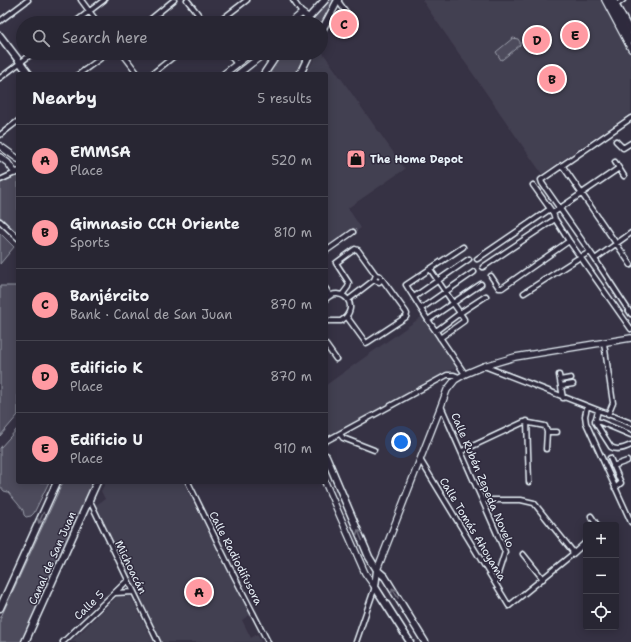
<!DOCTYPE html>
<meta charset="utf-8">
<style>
body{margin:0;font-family:"Shantell Sans",sans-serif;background:#302e3b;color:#f1f3f6}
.controls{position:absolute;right:12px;bottom:12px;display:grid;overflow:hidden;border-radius:4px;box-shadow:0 2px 10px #0003}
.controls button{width:36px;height:36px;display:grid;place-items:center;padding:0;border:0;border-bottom:1px solid #44434e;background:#282633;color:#f1f3f6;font:20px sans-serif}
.you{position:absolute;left:401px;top:442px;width:14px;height:14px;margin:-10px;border:3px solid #fff;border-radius:50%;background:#1a73e8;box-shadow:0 0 0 6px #1a73e833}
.badge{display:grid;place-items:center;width:26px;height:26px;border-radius:50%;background:#ff9aa2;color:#111;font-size:13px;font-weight:700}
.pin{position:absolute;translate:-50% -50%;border:2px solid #fff;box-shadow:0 1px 4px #0006}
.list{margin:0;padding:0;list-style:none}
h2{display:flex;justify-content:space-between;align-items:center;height:52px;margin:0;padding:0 16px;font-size:17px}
h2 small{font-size:13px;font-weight:400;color:#a5a5ac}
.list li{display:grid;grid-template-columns:26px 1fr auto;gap:12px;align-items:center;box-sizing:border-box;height:72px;padding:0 16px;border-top:1px solid #44434e}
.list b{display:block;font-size:15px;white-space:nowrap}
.list p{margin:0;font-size:13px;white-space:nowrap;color:#a5a5ac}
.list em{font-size:13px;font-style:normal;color:#a5a5ac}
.icon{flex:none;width:22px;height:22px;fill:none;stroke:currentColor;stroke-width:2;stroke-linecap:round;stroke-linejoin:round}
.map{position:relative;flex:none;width:631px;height:642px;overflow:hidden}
.search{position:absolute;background:#282633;box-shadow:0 2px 10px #0003;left:16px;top:16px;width:312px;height:44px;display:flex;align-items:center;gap:10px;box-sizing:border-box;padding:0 14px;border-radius:22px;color:#a5a5ac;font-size:15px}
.panel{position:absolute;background:#282633;box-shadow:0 2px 10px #0003;left:16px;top:72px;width:312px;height:412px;border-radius:4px}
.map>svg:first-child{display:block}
.built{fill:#433f51}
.green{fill:#4d4b5c;stroke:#9a9eaa}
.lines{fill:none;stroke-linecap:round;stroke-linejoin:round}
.street-casing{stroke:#e8f1f8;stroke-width:7}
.secondary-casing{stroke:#e8f1f8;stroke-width:8}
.primary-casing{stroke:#e8f1f8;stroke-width:9}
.street{stroke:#2f2a3d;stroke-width:4}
.secondary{stroke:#2f2a3d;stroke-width:5.5}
.primary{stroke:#2f2a3d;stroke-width:6}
.oneway{stroke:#70707e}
.labels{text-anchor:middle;stroke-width:3;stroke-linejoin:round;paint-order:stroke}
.poi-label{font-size:11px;font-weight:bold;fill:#e8f1f8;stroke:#2f2a3d;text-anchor:start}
.street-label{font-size:11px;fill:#e8f1f8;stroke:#2f2a3d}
</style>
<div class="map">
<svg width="631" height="642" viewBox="0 0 631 642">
<rect width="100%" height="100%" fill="#363244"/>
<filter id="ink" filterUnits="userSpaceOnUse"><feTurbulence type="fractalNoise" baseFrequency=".025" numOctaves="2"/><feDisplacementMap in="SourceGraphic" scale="8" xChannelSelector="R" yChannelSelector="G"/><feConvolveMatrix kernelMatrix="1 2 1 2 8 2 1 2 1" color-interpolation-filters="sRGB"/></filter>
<g filter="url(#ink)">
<path class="built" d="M422,0H603L631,51V113L542,174Z
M321,50L405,169L348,208L361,228L326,252V74H306L317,53H321Z
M424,315L459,367L448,371L326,438V385Z
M103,482H183L250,615L242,620L251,638L257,634L261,642H162L96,505L105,499L101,491L105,484Z
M121,593L130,595L153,642H71Z"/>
<path class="green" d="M327,0H335L321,28V23H305Z
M513,38L518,39L520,42V45L503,59L501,60L496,52Z
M281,53H308L298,74H267Z
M18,175V228L14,232L0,219V183Z
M0,233L14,247L0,264Z
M0,286H18V415L0,436Z
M18,428V482H49L34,513L31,516L26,517L24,515L23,510L8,492L4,491L0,486V448Z
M63,482H93L22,642H0V619Z"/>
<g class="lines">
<g class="street-casing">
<path id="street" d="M81,0L98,23
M187,0L205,23
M293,0L302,13
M614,0L631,31
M338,1L346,12
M615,6L623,0
M0,21L28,0
M74,23L104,0
M146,23L174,0
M217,23L247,0
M122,53L138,74
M228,53L237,64
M79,74L108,53
M152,74L178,53
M0,78L33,53
M631,118L541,180L542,183L595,259L631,314
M0,135L18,121
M616,141L623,148L631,143
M615,162L624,176
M562,165L631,265
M0,180L15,173
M533,185L553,213L555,219L569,241L631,329
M553,213L619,168
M0,221L18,238
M326,251L353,232
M477,259L550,209
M595,259L631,233
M483,267L555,219
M430,269L453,303L481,284
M491,276L499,288H502L569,241
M326,289L330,296
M524,293L577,259L590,252
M342,295L348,287L349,283L336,263L355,249L358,250L376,275
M414,297L469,259
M326,299C342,284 362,307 341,321H326
M348,300L374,280L376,275L380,276L382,279L379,282L374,280
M422,308L474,272
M347,317L366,343L368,342L406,317L407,314L406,312L382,279
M428,320L465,374
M436,331L460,313L453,303L428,320L406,285L463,247
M440,338L464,321V319L460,313L486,296
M604,343L613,403L608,415
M326,345L336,359
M484,366L631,423
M559,375L563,398
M560,380L571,378
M561,386L573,384
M441,406L505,552L495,583
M587,407L585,416L586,423L631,522
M598,411L595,422L611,447C617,451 625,448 631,445
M595,420L631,435
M527,421L529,482
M547,432H557
M340,434L343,438L374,450
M326,441L447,375H454L459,377
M462,451L524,422L545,426L547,432L546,449
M610,458L621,483L615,488
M421,461L509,606L574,553L586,542
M613,466L627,461
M188,482L231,570L268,642
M89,499L158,642
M483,500H521L534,503L574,553
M591,516L597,525
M523,554L543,579
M115,593L133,592
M63,642L128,580
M356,642L375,587"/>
</g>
<g class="secondary-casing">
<path id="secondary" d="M605,0L631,49
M610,0L631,40
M290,23L302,13L309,18
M224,74L251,53
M238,74L265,53
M0,146L18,159
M0,157L8,163L15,173L18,172
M325,482L365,573L375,587
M377,570L441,406L447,390L455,380L465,374L484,366L515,357L631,338"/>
</g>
<g class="primary-casing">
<path id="primary" d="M304,23L325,0
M321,32L338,0
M0,36L29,74
M264,74L278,53
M300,74L310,53
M326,456L369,557L377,570L385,577L425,642
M377,570L375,587L410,642
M0,608L57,482
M25,642L97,482"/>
</g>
<use href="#street" class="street"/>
<use href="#secondary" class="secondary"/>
<use href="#primary" class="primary"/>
</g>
<defs><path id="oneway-shaft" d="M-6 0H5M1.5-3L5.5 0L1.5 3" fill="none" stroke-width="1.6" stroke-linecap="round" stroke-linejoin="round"/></defs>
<g class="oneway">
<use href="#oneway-shaft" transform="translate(41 518) rotate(114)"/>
<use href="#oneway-shaft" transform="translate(360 535) rotate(-113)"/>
<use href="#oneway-shaft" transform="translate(395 593) rotate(-121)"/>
</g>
</g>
<defs>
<g id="shop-square" transform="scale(1)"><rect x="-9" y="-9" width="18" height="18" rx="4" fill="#ff9aa2" stroke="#2f2a3d"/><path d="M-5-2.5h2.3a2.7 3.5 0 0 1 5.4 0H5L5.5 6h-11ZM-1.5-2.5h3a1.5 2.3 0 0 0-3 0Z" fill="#111"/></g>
</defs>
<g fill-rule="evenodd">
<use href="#shop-square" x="356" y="159"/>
</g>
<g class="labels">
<g class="poi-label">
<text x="370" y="163">The Home Depot</text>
</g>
<g class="street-label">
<text transform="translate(483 480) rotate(67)" y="4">Calle Rubén Zepeda Novelo</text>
<text transform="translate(473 529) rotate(59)" y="4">Calle Tomás Ahoyama</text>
<text transform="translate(52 558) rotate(-66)" y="4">Canal de San Juan</text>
<text transform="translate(236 558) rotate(63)" y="4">Calle Radiodifusora</text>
<text transform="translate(131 567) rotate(64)" y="4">Michoacán</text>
<text transform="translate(89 605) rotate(-44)" y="4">Calle 5</text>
</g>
</g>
</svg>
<div class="controls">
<button>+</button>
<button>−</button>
<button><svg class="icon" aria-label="locate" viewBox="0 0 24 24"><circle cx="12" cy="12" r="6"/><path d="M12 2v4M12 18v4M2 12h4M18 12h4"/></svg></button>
</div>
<div class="you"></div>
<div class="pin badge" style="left:199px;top:592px">A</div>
<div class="pin badge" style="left:552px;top:79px">B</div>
<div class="pin badge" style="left:344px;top:24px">C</div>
<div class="pin badge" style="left:537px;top:40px">D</div>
<div class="pin badge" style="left:575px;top:35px">E</div>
<div class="search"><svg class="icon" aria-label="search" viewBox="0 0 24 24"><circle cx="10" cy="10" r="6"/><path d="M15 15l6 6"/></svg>Search here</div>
<section class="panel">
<h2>Nearby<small>5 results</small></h2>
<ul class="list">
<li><span class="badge">A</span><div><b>EMMSA</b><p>Place</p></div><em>520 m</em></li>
<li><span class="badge">B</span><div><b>Gimnasio CCH Oriente</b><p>Sports</p></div><em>810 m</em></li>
<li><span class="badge">C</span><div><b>Banjército</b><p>Bank · Canal de San Juan</p></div><em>870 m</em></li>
<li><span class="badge">D</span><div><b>Edificio K</b><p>Place</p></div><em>870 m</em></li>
<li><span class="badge">E</span><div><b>Edificio U</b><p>Place</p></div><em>910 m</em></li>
</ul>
</section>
</div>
